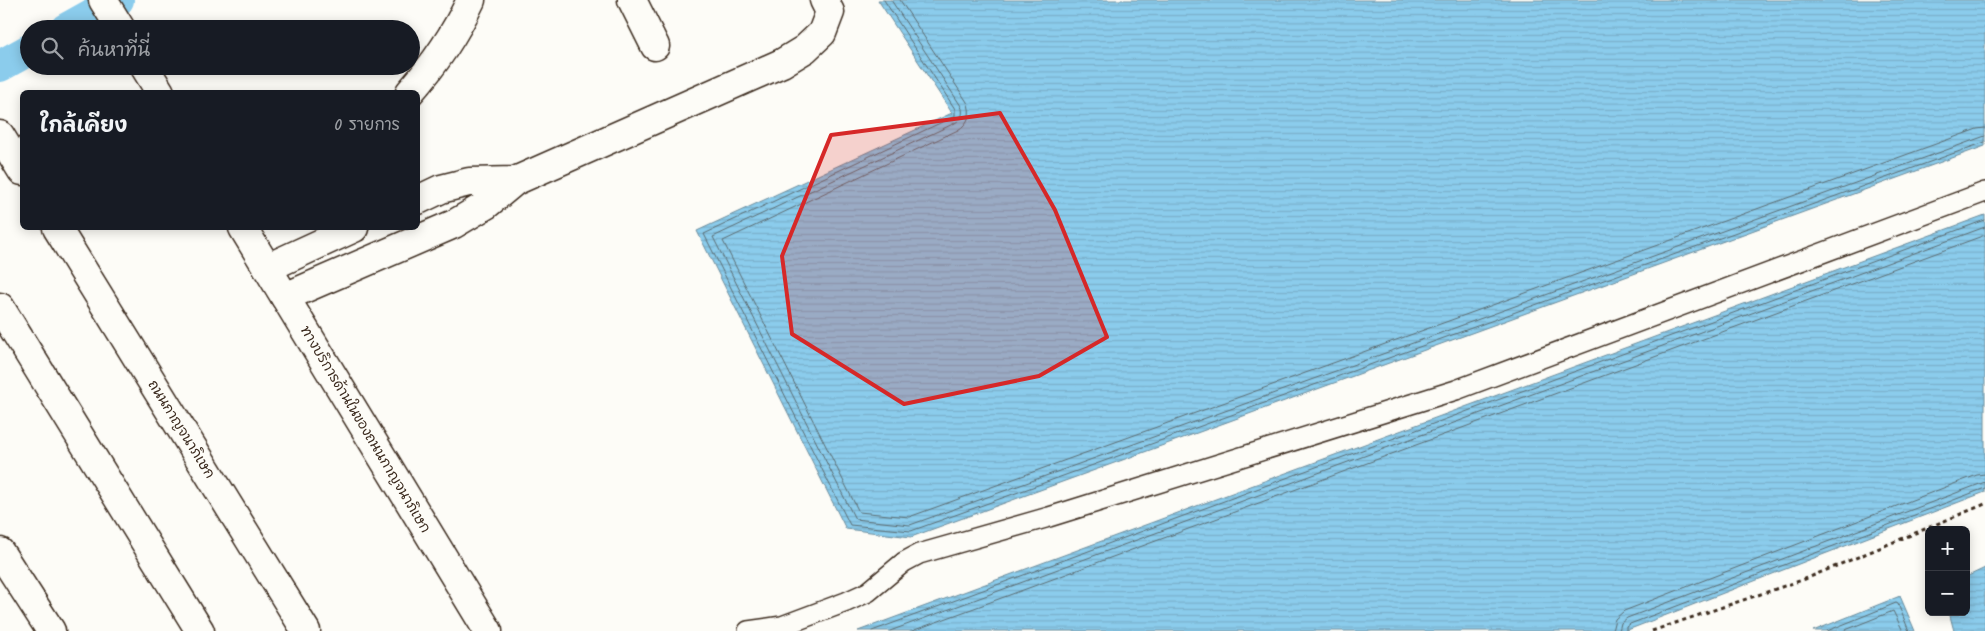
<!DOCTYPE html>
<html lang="th">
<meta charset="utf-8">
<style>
body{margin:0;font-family:Kalam,"Playpen Sans Thai",sans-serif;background:#242831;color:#f1f3f6}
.controls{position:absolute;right:15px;bottom:15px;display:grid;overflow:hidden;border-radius:8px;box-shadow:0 2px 12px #0003}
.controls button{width:45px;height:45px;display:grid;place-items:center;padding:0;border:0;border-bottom:1px solid #363941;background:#171b24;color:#f1f3f6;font:25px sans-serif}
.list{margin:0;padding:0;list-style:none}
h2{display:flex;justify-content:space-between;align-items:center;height:65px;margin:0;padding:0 20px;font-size:21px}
h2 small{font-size:16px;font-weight:400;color:#9ea1a6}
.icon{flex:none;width:28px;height:28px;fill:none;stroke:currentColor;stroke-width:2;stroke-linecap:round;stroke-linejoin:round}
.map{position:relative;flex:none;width:1985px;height:631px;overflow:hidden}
.search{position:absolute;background:#171b24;box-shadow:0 2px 12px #0003;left:20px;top:20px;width:400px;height:55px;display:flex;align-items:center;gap:12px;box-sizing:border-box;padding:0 18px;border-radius:28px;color:#9ea1a6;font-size:19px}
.panel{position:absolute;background:#171b24;box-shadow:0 2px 12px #0003;left:20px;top:90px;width:400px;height:140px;border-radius:8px}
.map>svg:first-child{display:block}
.water{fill:url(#water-rules);stroke:#6b8b9a}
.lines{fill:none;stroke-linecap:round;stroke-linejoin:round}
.shore{stroke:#5b6b70;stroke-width:1}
.canal{stroke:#8bccec;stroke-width:32}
.service-casing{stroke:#3b2a1e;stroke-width:22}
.minor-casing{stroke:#3b2a1e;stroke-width:31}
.secondary-casing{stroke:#3b2a1e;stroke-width:31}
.motorway-casing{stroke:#3b2a1e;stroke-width:31}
.path{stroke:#3b2a1e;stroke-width:3;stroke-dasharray:4 4;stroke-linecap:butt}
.service{stroke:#fdfcf7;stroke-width:19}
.minor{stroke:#fdfcf7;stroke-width:28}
.secondary{stroke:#fdfcf7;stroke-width:28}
.motorway{stroke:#fdfcf7;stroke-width:28}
.marked{fill:#d62828;fill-opacity:0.2;stroke:#d62828;stroke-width:4;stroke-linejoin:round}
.labels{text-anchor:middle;stroke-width:4.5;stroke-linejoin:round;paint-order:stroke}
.street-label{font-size:14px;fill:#3b2a1e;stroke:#fdfcf7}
</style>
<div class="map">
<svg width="1985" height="631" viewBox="0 0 1985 631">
<defs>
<pattern id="water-rules" width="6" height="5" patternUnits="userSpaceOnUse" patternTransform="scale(1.25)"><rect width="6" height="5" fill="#8bccec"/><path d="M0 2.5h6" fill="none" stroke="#79afca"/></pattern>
</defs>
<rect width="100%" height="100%" fill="#fdfcf7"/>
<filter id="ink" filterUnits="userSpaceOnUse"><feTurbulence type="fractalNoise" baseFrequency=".02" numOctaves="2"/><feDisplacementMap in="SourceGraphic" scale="10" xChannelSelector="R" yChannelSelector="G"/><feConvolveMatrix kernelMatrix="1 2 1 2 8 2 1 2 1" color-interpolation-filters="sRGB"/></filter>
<g filter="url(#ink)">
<path class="water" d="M878,0H1985V146L911,537L846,529L697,231L952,113Z
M1985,215V492L1625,631H858Z
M1985,568V631H1954L1949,612H1966V577Z
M1900,596L1915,631H1813Z"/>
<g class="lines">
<path class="shore" d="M884,0L955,109V116L704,234L850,525L911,531L1985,142
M891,0L961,106C964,113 962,119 955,123L713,237L855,519L910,525L1985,136
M900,0L967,102C972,113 969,123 958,130L723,241L859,512L909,517L1977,129L1985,128
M872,631L1985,220
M890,631L1985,227
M912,631L1985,235
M1612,631L1615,619L1624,611L1977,475L1985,474
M1619,631L1621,623L1627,618L1985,482
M1626,631V627L1630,624L1985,488
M1827,631L1896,603L1898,604L1909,631
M1843,631L1893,611L1903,631"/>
<path class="canal" d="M66,29L118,0
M0,66L29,50"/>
<g class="service-casing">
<path id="service" d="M748,631L782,626L846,602L868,592L904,562L919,554L1049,517L1456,390L1985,192"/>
</g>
<g class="minor-casing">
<path id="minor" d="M632,0L655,46
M410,92C435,64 455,34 471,0
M418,200L441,189L469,182L515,181
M267,268L354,228
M285,297L454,224L486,205L515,181L782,63L805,49L822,33L830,12L824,0"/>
</g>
<g class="secondary-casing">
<path id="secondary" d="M103,0L121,29
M144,66L160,92
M243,228L488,631
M0,552L51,631"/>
</g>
<g class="motorway-casing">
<path id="motorway" d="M0,135L22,171
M57,228L306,631
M0,307L200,631"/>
</g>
<path class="path" d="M1652,631L1805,579L1985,504"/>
<use href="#service" class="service"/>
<use href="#minor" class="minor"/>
<use href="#secondary" class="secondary"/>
<use href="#motorway" class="motorway"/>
</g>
</g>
<path class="marked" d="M1000,113L1055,210L1107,337L1039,376L904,404L792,334L782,256L831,135Z"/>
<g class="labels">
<g class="street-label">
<text transform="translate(182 429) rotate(58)" y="5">ถนนกาญจนาภิเษก</text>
<text transform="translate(366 429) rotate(59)" y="5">ทางบริการด้านในของถนนกาญจนาภิเษก</text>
</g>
</g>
</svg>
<div class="controls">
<button>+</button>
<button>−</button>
</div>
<div class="search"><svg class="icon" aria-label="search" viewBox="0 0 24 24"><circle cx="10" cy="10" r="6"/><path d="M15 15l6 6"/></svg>ค้นหาที่นี่</div>
<section class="panel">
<h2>ใกล้เคียง<small>0 รายการ</small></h2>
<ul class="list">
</ul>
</section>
</div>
